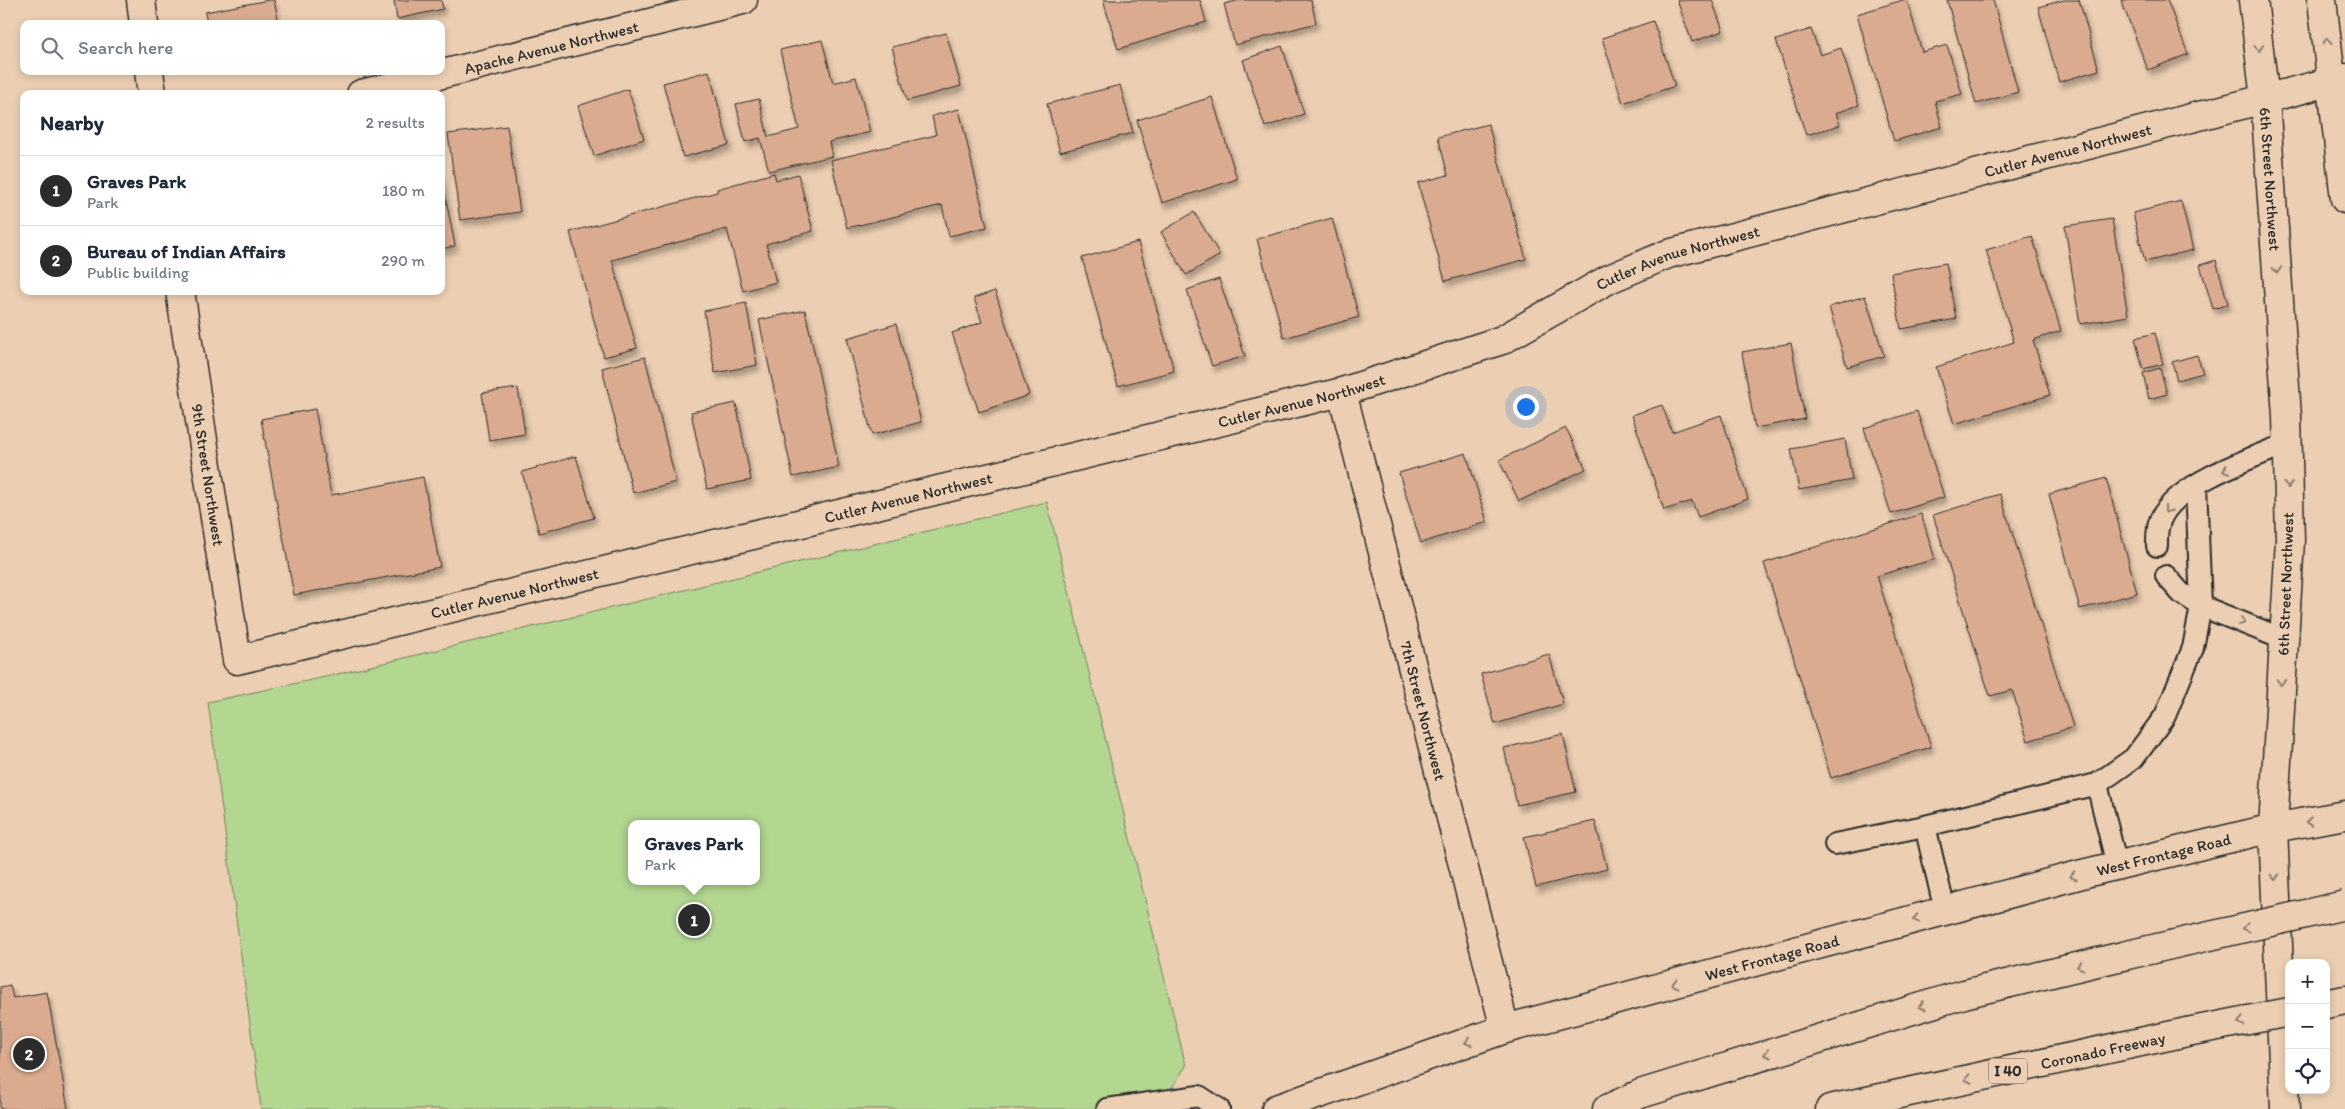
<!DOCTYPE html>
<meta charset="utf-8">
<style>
body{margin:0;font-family:Itim,sans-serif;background:#f2f2f3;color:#1f2937}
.controls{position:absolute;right:15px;bottom:15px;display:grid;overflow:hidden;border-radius:10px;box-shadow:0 2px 8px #0003}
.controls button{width:45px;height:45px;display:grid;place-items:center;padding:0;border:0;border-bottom:1px solid #e0e1e3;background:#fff;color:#1f2937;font:25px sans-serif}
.you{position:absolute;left:1525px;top:406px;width:18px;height:18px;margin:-12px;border:4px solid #fff;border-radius:50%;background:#1a73e8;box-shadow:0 0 0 8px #1a73e833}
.badge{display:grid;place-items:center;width:32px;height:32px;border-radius:50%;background:#2b2b2b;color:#fff;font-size:16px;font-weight:700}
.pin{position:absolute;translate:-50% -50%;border:2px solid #fff;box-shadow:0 1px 5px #0006}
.popup{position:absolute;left:628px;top:820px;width:132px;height:65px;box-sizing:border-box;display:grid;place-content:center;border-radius:10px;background:#fff;filter:drop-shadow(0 1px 4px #0005);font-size:16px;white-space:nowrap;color:#747a83}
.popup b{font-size:19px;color:#1f2937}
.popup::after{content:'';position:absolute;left:50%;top:100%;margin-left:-10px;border:10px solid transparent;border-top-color:#fff}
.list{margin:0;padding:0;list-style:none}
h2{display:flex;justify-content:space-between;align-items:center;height:65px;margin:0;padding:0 20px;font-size:21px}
h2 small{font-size:16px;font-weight:400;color:#747a83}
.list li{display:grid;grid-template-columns:32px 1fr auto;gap:15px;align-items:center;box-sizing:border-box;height:70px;padding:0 20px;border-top:1px solid #e0e1e3}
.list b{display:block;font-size:19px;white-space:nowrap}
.list p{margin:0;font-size:16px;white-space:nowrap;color:#747a83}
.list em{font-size:16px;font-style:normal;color:#747a83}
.icon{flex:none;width:28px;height:28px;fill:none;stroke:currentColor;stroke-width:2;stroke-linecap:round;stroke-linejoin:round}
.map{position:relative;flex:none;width:2345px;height:1109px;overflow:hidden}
.search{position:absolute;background:#fff;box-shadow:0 2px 8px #0003;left:20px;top:20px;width:425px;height:55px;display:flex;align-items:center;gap:12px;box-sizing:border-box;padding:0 18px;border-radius:10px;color:#747a83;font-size:19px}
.panel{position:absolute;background:#fff;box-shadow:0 2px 8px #0003;left:20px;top:90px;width:425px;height:205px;border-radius:10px}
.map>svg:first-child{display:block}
.green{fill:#b3d691;stroke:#6f805e;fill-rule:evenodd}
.building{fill:#dbab8f;stroke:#2b2b2b;filter:url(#shadow)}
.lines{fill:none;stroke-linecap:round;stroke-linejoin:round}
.service-casing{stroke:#2b2b2b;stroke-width:24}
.minor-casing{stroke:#2b2b2b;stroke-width:31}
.secondary-casing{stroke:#2b2b2b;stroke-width:31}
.motorway-casing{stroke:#2b2b2b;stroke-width:31}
.service{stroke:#eccfb2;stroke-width:20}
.minor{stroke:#eccfb2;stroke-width:28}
.secondary{stroke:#eccfb2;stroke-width:28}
.motorway{stroke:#eccfb2;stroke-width:28}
.motorway-bridge-casing{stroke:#2b2b2b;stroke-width:31;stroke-linecap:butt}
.motorway-bridge{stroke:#eccfb2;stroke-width:28}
.oneway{stroke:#8c7d6e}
.labels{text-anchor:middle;stroke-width:4;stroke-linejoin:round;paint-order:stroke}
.shield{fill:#eccfb2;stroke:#655c54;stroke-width:1}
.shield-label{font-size:15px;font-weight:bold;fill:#2b2b2b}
.street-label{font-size:16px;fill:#2b2b2b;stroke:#eccfb2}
</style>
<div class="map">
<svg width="2345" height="1109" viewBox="0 0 2345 1109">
<defs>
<filter id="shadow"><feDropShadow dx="3" dy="5.5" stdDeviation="2.5" flood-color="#0004"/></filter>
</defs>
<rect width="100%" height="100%" fill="#eccfb2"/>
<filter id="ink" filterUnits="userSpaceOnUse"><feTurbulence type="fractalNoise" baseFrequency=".02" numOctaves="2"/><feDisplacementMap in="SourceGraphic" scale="10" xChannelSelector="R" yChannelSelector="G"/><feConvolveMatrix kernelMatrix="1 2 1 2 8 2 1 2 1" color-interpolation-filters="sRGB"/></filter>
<g filter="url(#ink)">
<path class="green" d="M1047,502L1186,1066L1158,1109H261L208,702L330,676ZM632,824H756V881H632Z"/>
<path class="building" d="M269,0H274L279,24H207L205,12Z
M394,0H441L443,9L397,19Z
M1103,0H1200L1206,22L1118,49Z
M1240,0H1311L1316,23L1235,45L1224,4Z
M1677,0H1712L1723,31L1692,42Z
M1903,0H1907L1922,52L1947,45L1962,94L1935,101L1942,127L1894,141L1857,14Z
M1947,0H1993L2018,92L1976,104Z
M2064,0H2079L2099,70L2059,82L2038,7Z
M2121,0H2167L2188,54L2148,70Z
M1653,21L1675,86L1623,103L1602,38Z
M1811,29L1820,55L1841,48L1859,105L1836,113L1840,125L1806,135L1776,40Z
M946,33L961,86L907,101L892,47Z
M822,40L833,83L856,77L870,132L829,142L832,156L769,171L760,138L745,142L736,104L759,99L768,137L799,129L780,50Z
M1282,46L1304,114L1265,127L1243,60Z
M709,71L729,145L683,157L663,83Z
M1120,85L1133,133L1060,152L1047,104Z
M628,89L644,139L594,156L578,106Z
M1212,97L1237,179L1162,203L1137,120Z
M959,109L987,227L949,236L942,205L847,228L831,160L936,135L932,116Z
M1488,124L1526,259L1445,281L1418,183L1448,175L1438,137Z
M507,126L520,212L460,220L448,134Z
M441,173L455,246L441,249Z
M774,173L776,180L798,174L813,231L766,244L776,282L743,291L727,229L612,260L637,348L604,357L570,232L717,192V189Z
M2181,201L2193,250L2145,262L2133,213Z
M1194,212L1220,255L1186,275L1161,232Z
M1332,218L1359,317L1284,338L1257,239Z
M2112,219L2128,316L2080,324L2065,226Z
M2032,236L2061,331L2033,340L2050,395L1954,424L1936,367L2014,342L1986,250Z
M1138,242L1174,371L1118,386L1082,258Z
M2216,260L2228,304L2213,309L2200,265Z
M1946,263L1956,319L1901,329L1891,273Z
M1219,279L1245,356L1212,366L1187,290Z
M995,291L1029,395L979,412L952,333L982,322L974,298Z
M1865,296L1884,356L1847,367L1829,307Z
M746,303L757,365L715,373L704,311Z
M805,310L839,467L793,477L759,320Z
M896,324L921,422L872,435L847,338Z
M2155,333L2163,364L2143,369L2135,338Z
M1791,343L1805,419L1755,428L1742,352Z
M2197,355L2203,373L2177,380L2172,362Z
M645,357L676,482L633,493L602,368Z
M2160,368L2167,394L2149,399L2143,373Z
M518,388L525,434L489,440L482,393Z
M736,403L751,480L707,489L691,412Z
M1662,405L1672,432L1721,415L1748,499L1698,517L1692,501L1664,510L1632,415Z
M315,409L331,495L423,477L440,567L294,595L261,419Z
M1917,411L1944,497L1891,514L1864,428Z
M1566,428L1586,469L1519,501L1499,460Z
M1845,439L1852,480L1799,490L1791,449Z
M1466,453L1487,522L1421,543L1399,473Z
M576,456L594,518L539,533L522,472Z
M2106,478L2137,593L2080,609L2049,494Z
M2000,494L2073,727L2028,741L2012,690L1990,696L1933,515Z
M1921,514L1935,559L1877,576L1931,747L1831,778L1764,563Z
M1549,654L1563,704L1495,724L1481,674Z
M1563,734L1576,792L1517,805L1504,748Z
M1595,821L1607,869L1536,887L1524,837Z
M10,985L13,998L47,992L68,1109H0V987Z"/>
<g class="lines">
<g class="service-casing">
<path id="service" d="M2157,546C2157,534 2157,523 2164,513C2184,481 2252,458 2286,444
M2166,576L2181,593L2201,606L2283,639
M2097,784L2117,866
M1925,826L1945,911
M1835,844L1925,826L2097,784L2134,758L2165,716L2193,648L2201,606L2196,485
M1107,1109L1199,1096L1219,1109"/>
</g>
<g class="minor-casing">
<g id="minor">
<path d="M141,0L144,24"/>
<path d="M149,71L152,94"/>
<path id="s1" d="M361,94L743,0"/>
<path id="s2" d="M180,291L237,660L1342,392L1502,340L1609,279L1668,254L2345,78"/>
<path id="s3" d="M1342,392L1505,1029"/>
</g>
</g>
<g class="secondary-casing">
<g id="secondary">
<path id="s4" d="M2253,0L2265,99L2287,416L2290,540L2273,828L2285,1109"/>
<path d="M2322,0L2345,199"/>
<path id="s5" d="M1276,1109L1505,1029L2086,873L2273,828"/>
</g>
</g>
<g class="motorway-casing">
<g id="motorway">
<path d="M2273,828L2345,815"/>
<path d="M2326,1004L2345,1000"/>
<path d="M1607,1109L1640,1094L1964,994L2127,955"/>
<path id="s6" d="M1830,1109L2187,1032"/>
</g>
</g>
<use href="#service" class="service"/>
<use href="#minor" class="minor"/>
<use href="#secondary" class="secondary"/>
<use href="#motorway" class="motorway"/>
<g class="motorway-bridge-casing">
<path id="motorway-bridge" d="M2127,955L2345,905
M2187,1032L2289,1012"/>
</g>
<use href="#motorway-bridge" class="motorway-bridge"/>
</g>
<defs><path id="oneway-chevron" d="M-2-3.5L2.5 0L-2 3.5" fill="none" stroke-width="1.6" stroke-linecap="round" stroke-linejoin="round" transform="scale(1.25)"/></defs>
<g class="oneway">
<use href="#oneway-chevron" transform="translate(2327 41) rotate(-96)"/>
<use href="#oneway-chevron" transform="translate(2259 48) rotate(83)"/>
<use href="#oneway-chevron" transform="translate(2277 270) rotate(86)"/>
<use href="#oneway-chevron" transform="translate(2226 470) rotate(154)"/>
<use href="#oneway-chevron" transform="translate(2288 485) rotate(88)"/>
<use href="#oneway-chevron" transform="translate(2167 510) rotate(127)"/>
<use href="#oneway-chevron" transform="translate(2242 622) rotate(21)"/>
<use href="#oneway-chevron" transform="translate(2281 682) rotate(93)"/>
<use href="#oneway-chevron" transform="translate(2309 822) rotate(170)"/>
<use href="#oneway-chevron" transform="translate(2073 876) rotate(165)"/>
<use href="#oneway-chevron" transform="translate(2275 877) rotate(88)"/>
<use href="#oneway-chevron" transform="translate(1916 919) rotate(165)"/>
<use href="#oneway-chevron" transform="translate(2246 928) rotate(167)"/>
<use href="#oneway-chevron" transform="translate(2080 966) rotate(167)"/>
<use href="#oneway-chevron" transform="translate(1675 984) rotate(165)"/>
<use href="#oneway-chevron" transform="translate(1922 1006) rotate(163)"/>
<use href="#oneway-chevron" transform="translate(2241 1022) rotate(169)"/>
<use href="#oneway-chevron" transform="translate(1468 1042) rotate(161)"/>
<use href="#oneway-chevron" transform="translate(1767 1054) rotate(163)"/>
<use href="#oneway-chevron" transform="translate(1968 1079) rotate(168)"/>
</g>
</g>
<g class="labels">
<rect class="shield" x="1989" y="1058.5" width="38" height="25" rx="4"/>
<g class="shield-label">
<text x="2008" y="1076">I 40</text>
</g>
<g class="street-label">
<text dy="6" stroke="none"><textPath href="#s1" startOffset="196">Apache Avenue Northwest</textPath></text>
<text dy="6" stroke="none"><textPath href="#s2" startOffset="2279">Cutler Avenue Northwest</textPath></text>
<text dy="6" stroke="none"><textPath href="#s4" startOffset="180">6th Street Northwest</textPath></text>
<text dy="6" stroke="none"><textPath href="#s2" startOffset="1874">Cutler Avenue Northwest</textPath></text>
<text dy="6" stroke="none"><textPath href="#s2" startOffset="1469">Cutler Avenue Northwest</textPath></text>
<text dy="6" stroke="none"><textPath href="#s2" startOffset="186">9th Street Northwest</textPath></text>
<text dy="6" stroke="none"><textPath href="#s2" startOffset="1064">Cutler Avenue Northwest</textPath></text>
<text transform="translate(2285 584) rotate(-88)" y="6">6th Street Northwest</text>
<text dy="6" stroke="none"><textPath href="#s2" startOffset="659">Cutler Avenue Northwest</textPath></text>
<text dy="6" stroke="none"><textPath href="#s3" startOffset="329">7th Street Northwest</textPath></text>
<text dy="6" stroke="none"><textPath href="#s5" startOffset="924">West Frontage Road</textPath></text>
<text dy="6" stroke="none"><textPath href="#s5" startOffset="519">West Frontage Road</textPath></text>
<text dy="6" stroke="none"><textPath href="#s6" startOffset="279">Coronado Freeway</textPath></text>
</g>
</g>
</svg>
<div class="controls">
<button>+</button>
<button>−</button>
<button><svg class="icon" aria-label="locate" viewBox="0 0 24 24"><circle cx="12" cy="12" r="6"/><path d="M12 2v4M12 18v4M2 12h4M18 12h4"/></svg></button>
</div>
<div class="you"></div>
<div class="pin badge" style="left:694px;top:920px">1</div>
<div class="popup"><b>Graves Park</b>Park</div>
<div class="pin badge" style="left:29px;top:1054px">2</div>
<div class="search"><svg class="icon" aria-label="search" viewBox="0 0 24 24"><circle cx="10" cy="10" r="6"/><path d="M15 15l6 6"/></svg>Search here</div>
<section class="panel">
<h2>Nearby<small>2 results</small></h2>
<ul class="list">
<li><span class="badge">1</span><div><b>Graves Park</b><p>Park</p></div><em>180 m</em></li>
<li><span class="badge">2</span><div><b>Bureau of Indian Affairs</b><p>Public building</p></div><em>290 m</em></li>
</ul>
</section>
</div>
